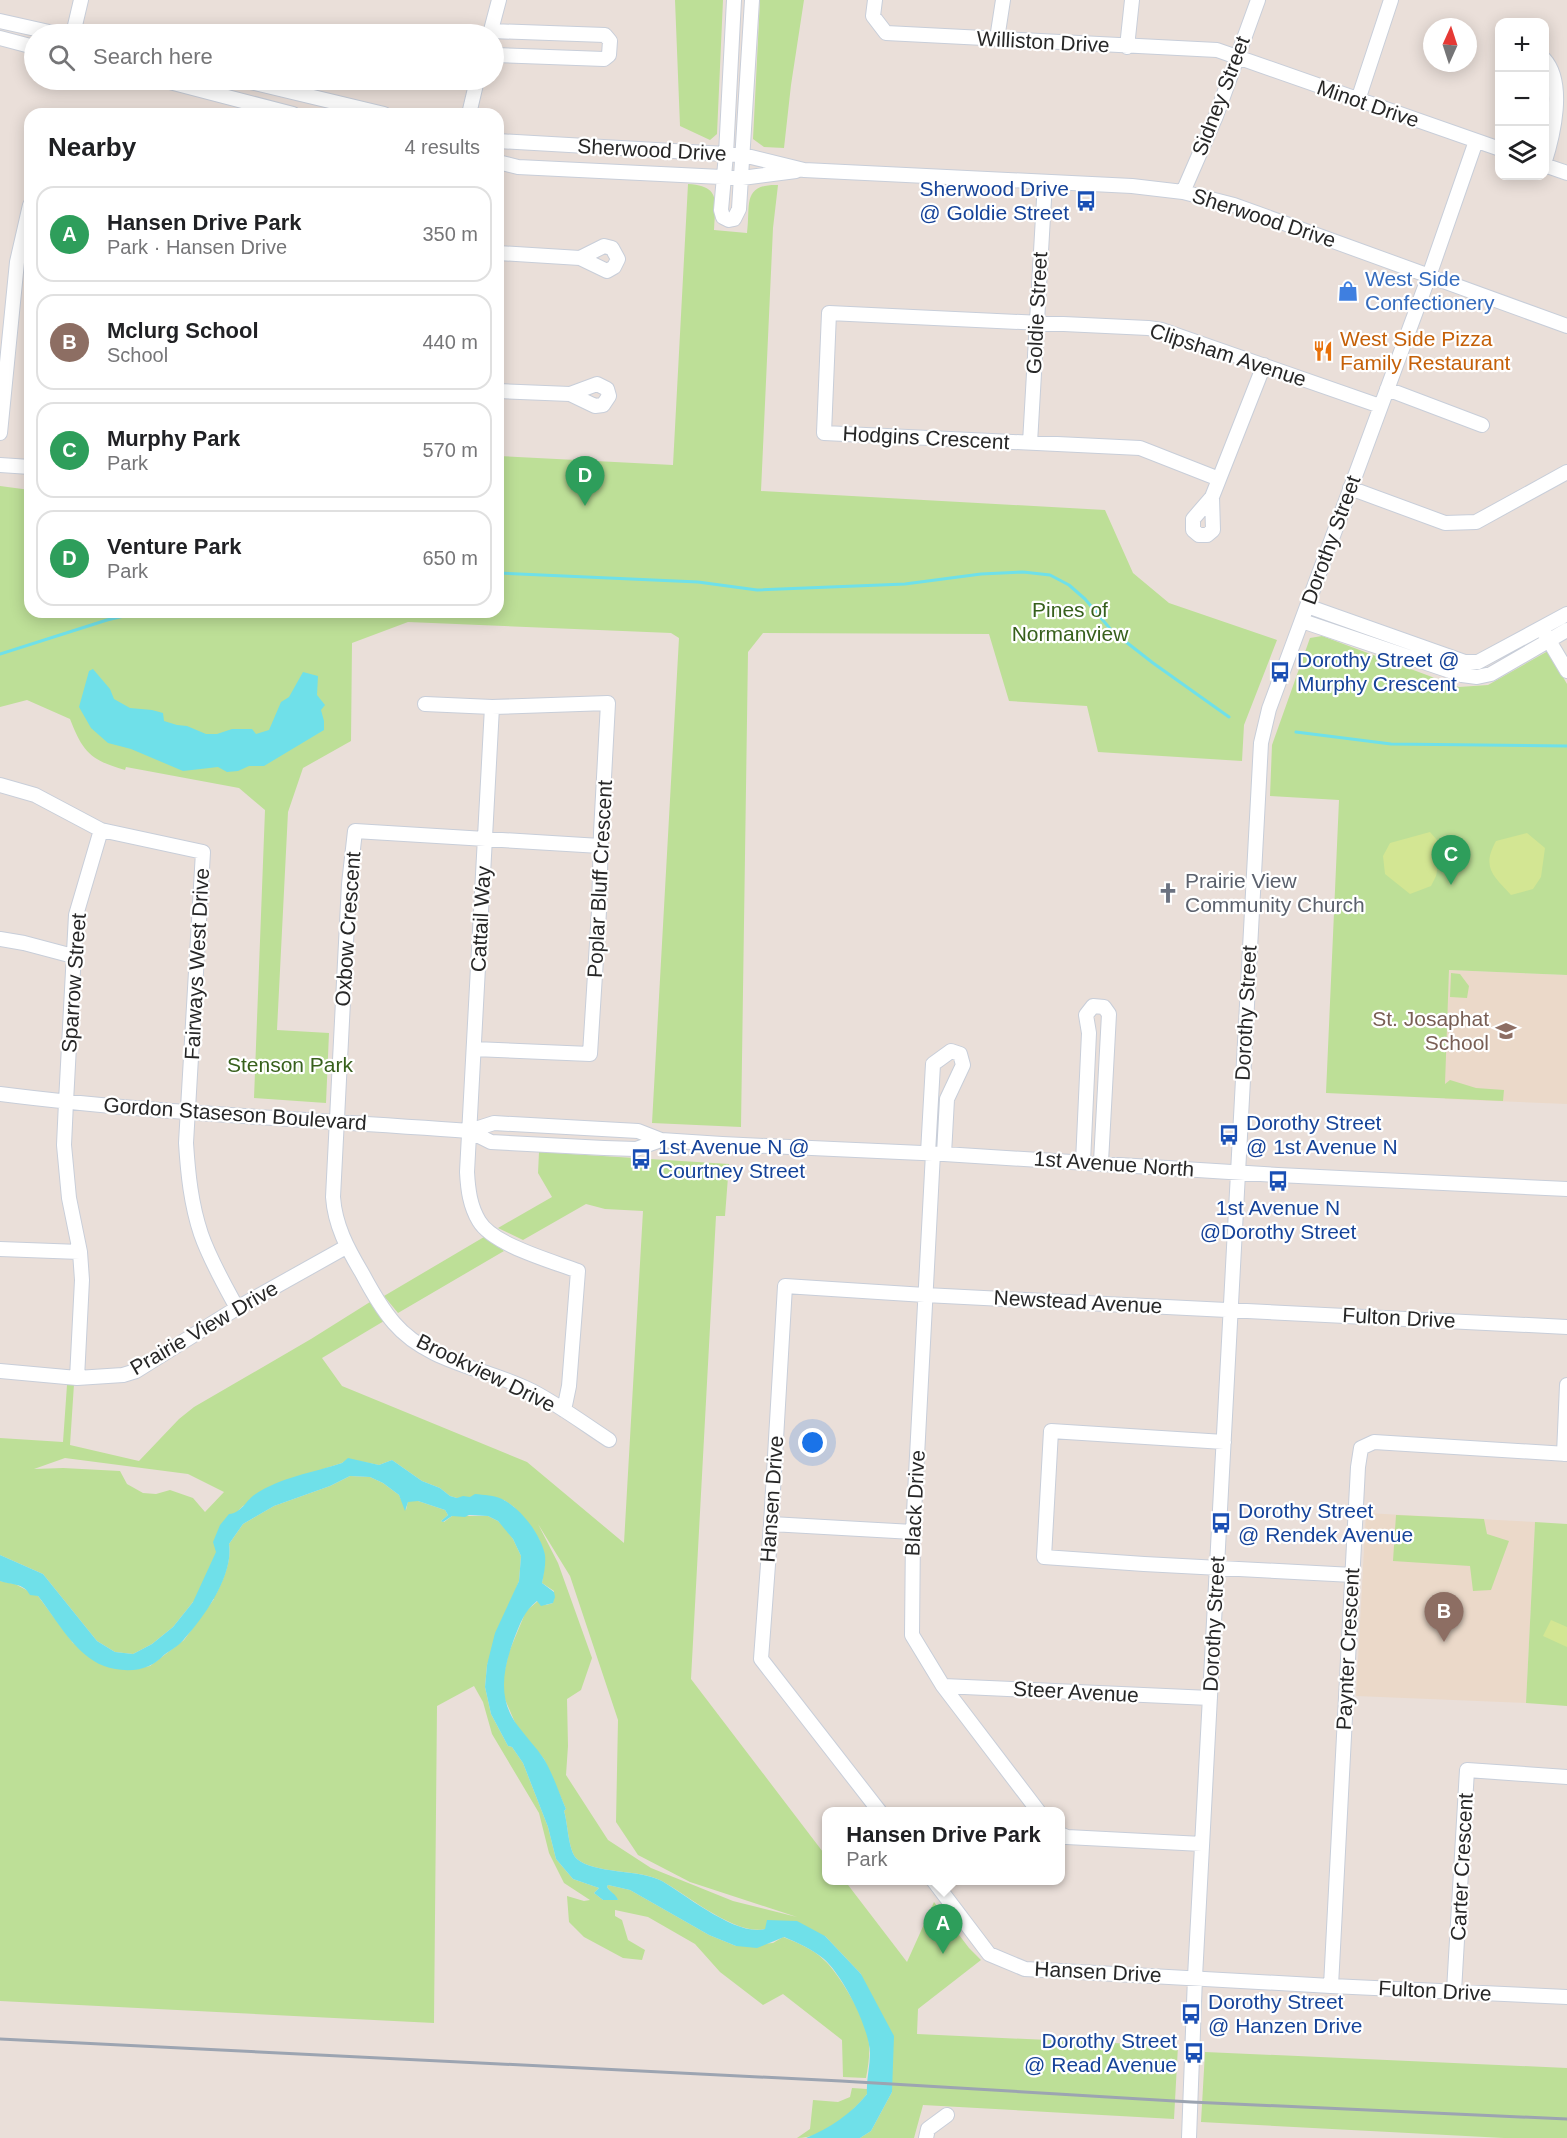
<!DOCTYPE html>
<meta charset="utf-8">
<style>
body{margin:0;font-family:Arial,sans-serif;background:#f6f6f6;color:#202124}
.controls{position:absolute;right:18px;top:18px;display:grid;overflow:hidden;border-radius:12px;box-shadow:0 3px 15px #0003}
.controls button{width:54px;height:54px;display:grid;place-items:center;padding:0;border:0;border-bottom:2px solid #e0e0e0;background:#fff;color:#202124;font:30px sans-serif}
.compass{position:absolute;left:1423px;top:18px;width:54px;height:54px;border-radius:50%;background:#fff;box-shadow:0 3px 15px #0003;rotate:3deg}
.you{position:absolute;left:813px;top:1443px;width:21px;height:21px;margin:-15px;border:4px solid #fff;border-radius:50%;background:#1a73e8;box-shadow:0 0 0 9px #1a73e833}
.badge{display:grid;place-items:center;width:39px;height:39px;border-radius:50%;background:#db2777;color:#fff;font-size:20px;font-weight:700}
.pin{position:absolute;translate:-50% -50px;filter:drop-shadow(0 2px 3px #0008)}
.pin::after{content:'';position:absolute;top:32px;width:21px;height:18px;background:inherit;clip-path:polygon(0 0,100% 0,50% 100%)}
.popup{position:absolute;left:822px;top:1807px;width:243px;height:78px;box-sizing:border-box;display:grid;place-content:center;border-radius:12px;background:#fff;filter:drop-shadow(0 2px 4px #0005);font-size:20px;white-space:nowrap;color:#757577}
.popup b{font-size:22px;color:#202124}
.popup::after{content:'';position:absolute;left:50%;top:100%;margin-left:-12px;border:12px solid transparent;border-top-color:#fff}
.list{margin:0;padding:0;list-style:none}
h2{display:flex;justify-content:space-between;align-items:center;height:78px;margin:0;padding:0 24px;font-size:26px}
h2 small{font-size:20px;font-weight:400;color:#757577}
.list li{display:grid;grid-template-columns:39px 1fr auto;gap:18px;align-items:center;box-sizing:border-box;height:96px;margin:0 12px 12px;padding:0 12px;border:2px solid #e0e0e0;border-radius:18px}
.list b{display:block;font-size:22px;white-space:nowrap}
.list p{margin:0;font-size:20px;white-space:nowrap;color:#757577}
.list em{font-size:20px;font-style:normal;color:#757577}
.icon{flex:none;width:33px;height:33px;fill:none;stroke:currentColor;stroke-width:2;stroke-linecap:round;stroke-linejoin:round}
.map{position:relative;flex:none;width:1567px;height:2138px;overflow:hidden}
.search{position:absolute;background:#fff;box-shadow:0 3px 15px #0003;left:24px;top:24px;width:480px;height:66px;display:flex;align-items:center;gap:15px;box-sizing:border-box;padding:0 21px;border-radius:33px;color:#757577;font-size:22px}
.panel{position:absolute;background:#fff;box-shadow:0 3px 15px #0003;left:24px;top:108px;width:480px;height:510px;border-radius:18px}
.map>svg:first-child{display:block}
.education{fill:#ebd9c9}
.green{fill:#bddf97;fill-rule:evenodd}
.pitch{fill:#d3e693}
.water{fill:#6fe0e9}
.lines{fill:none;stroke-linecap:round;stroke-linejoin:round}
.stream{stroke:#6fe0e9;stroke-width:3}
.minor-casing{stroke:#c8ced9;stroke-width:16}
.minor{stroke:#fff;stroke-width:14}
.rail{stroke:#9ca4b1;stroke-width:3}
.labels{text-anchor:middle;stroke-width:4.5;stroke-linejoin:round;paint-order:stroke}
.street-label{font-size:21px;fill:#272727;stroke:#fff}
.transit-label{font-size:21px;fill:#164399;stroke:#fff;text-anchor:start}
.shop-label{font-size:21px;fill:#366cbe;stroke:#fff;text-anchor:start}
.food-label{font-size:21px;fill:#c56008;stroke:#fff;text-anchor:start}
.park-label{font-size:21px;fill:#37601c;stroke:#fff}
.worship-label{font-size:21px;fill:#5b616d;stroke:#fff;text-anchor:start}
.education-label{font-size:21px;fill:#785e54;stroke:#fff;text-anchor:end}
</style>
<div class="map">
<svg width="1567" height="2138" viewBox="0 0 1567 2138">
<rect width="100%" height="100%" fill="#eadfd9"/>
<path class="education" d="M1449,970L1567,975V1104L1445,1099L1443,1087Z
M1366,1513L1535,1522L1526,1703L1356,1696Z"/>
<path class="green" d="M675,0H723L717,134L710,140L680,126Z
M760,0H804L791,85L784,148L764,147L753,139Z
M688,184C722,186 715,202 714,230L747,233C751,206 741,184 778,185L773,228L761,491L1105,510L1133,573L1169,603L1277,640L1244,725L1242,761L1098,752L1087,706L1009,701L989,634L763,633L748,652L741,1127L652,1123L679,638L671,633L408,622L352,643L351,741L303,768L288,812L277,1030L329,1033L326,1103L254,1098L265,810L239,788L126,767L125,770C90,760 83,752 70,719L27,700L0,707V486L30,490V612H498V456L673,465Z
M1322,636L1459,687L1488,685L1548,651L1567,684V975L1449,970L1445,1084L1450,1080L1476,1088L1504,1090L1503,1101L1326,1093L1339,800L1270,796L1272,745L1310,638Z
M1451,973L1460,974L1469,986L1467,998L1450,997Z
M539,1152L729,1164L725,1216H716L691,1679L826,1856V1880L845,1881L907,1962L934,1902L969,1948L981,1960L918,2009L917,2034L1178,2046L1174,2119L923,2105L914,2138H860L871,2131L892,2092L861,1974L825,1936L765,1929C736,1936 687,1895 662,1881C640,1869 594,1874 577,1859C568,1851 568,1823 564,1811L566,1809L544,1759L516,1725L504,1697L502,1682L509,1652L526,1611L538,1601L546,1605L553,1603L554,1591L542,1583L545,1562L544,1553L539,1539L514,1507L504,1500L470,1497L457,1498L450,1496L440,1488L422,1481L392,1460L379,1465L348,1459L342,1463L320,1470L243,1506L235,1514L216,1552V1594C223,1581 232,1560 229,1544L243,1524L274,1506L330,1486L350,1476L370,1477L383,1483L399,1495L406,1510L408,1501H418L445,1510L448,1515L441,1521L444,1522L452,1516H488L498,1521L505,1528L513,1539L521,1556L519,1581L487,1665L485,1687L491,1714L508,1746L512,1747L523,1763L548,1827L556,1859L573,1879L599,1888L594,1893L603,1900H618L607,1887L608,1885L630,1890L709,1935L736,1946L773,1943L783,1937C798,1943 813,1949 824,1960C838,1972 862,2013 867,2032C871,2047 869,2063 866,2078L843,2077L842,2040L783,1994L763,2005L720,1972L695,1944L648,1917L615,1910V1916L622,1920L628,1940L645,1950L642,1960L623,1958L584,1937L569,1922L567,1896L584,1901L590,1900L564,1883L549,1853L539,1813L492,1734L483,1702L474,1686L437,1706L434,2023L0,2001V1581L15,1584L38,1596L73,1643L135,1669L150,1666L184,1640L214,1599L193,1602L173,1627L152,1644L133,1654L115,1652L97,1641L43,1574L0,1555V1438L63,1442L67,1385L74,1384L70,1445L139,1461L179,1419L194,1407L311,1339L370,1302L384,1321L322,1358L342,1386L527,1462L624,1543L643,1211L605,1209L586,1204L523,1240L498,1228L552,1197L538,1173ZM65,1458L188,1474L224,1492L205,1512L193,1498L170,1490L156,1494L143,1493L127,1484L120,1471L63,1468L34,1469ZM538,1524L570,1576L618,1720L616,1822L638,1855L690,1882L797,1917L733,1901L651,1868L608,1840L566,1775L568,1746L567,1699L581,1690L592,1658L558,1563Z
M484,1237L504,1251L398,1313L384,1296Z
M1396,1515L1484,1519L1487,1534L1509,1541L1491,1590L1473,1591L1470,1566L1393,1561Z
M1535,1522L1567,1524V1706L1526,1703Z
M1205,2052L1567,2068V2138H1504L1201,2122Z
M852,2088L867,2089V2094C851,2114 824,2138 797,2138L810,2129L813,2100L838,2102L850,2097Z"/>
<path class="pitch" d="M1430,832L1442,846L1436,876L1431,886L1410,894L1385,874L1383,856L1390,843Z
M1527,833L1545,848L1541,877L1533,889L1511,895C1494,876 1481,868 1496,841Z
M1551,1620L1567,1627V1647L1543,1636Z"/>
<path class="water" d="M93,669L110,689L114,699L130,708L152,710L163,713L164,721L177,725L187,726L206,734H217L232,729H252L256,734L269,730L281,702L289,697L303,672L318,676L317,695L325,705L321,710L324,721V730L264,766H249L238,771L227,772L218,767L183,771L131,749L108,743L91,728L79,707L89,671Z
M348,1458L379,1465L392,1460L422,1481L440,1488L450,1496L457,1498L463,1496L470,1497L475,1494C484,1495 494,1495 502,1499C521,1508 541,1535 545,1555C546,1564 544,1574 542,1583L554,1592L555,1597L553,1603L541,1606L537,1601C524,1611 520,1624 514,1639C503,1669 497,1699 518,1726C526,1737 536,1747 544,1759C553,1774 559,1793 566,1809L564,1811C568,1823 568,1851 577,1859C594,1874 639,1869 662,1881C686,1895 737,1937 765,1929L767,1920L797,1921L825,1936L861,1974L894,2036L892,2092L871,2131L860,2138H806C830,2128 851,2114 867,2094C866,2080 870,2067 870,2053C869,2027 843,1976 824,1959C812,1949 798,1943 784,1937L757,1948L736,1946L709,1935L630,1890L608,1885L607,1887C610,1892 616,1894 618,1900H603L594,1893L599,1888L573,1879L556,1859L548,1827L523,1763L512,1747L508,1746L491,1714L485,1687L487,1665L495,1633L519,1581L521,1556L513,1539L498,1521L488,1516L469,1515L465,1517L452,1516L443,1522L441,1521L448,1515L445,1510L418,1501L408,1502L405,1511L399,1495L383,1483L370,1477L350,1476L330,1486L274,1506L255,1517L243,1524L229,1544C234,1574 205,1616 185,1638C180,1645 171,1650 164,1655C160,1659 154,1664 149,1666C136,1672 117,1671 104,1666C75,1655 57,1620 38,1596L30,1595C24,1583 11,1585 0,1581V1555L43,1574L97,1641L115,1652L133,1654L152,1644L173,1627L193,1602L216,1552L213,1542L220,1525L229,1514C241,1513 246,1501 254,1495C281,1477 312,1473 342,1463Z"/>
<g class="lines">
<path class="stream" d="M498,573L698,582L757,590L905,584L981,574L1023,572L1050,575L1069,585L1085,599L1112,631L1153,663L1229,717
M0,654L107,620L141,612
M1296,732L1391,744L1567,746"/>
<g class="minor-casing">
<path id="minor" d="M734,0L726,154L721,210L723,217L729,220L734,219L739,209L752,0
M875,0L873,16L886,33L1217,50L1500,149
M0,21L58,34
M491,31L605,35L610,41L609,55L604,59L494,55
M73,34L81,0
M490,34L499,0
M0,38L34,47
M997,39L1003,0
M1127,47L1132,0
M1544,59C1566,83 1553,136 1544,164
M162,80L293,114
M242,80L384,114
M1358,100L1391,0
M469,114L477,80
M498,141L743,155L804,170L1132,186L1183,192L1234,205L1567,326
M498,162L518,167L742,178L796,171
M1544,165L1567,173
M1183,192L1216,116L1258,0
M498,253L580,258L607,271L614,267L618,259L612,248L604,246L580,258
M1387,389L1482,425
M498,391L570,394L597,384L607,389L609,396L603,405L595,406L570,394
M0,433L17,262L30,205
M1030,443L1045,182
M0,465L30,467
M1219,479L1140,448L824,433L829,313L1148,328L1162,330L1380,406
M1350,488L1445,523L1476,522L1567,472
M1212,497L1213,530L1207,535H1199L1193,530V519L1212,497L1264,365
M1307,606L1465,662H1478L1567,614
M1302,621L1462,675L1477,677L1491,674L1567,630
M1545,634L1567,671
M425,704L492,707L608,703L601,833L599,911L590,1054L474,1049
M492,707L467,1172C468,1190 470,1206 479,1221C493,1245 552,1261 578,1271L569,1386L564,1410
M0,785L35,795L101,830L203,852L186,1143C188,1174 191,1204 201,1234C210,1260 224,1284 237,1308
M101,830L76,915L66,1102L64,1145L69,1198L80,1252L82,1280L77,1378L123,1375L136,1371L237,1308L346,1247
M600,846L355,831L349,884L333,1197C335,1225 347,1248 362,1273C371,1290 381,1308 394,1323C428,1363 487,1368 532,1391C559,1405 583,1423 609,1440
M0,939L24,943L73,956
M0,1094C156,1114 313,1119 469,1131L491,1142L604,1148L636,1149L661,1140
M469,1131L494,1123L638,1131L661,1140L722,1144L944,1154L1278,1175L1567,1189
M928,1153L933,1064L951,1051L960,1054L963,1065L947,1099L944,1154
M933,1153L913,1532L912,1635L943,1686L1039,1812
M1083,1162L1089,1033L1086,1015L1093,1006L1104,1007L1109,1014L1101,1162
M0,1249L80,1252
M0,1371L77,1378
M1224,1442L1051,1431L1044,1557L1144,1564L1353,1575
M1564,1454L1567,1385
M771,1524L913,1532
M943,1686L1210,1698
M880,1812L761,1659L771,1524L785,1286L925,1295L1567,1327
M1060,1834L1067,1837L1202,1844
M933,1880L989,1954L1025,1969L1331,1986L1567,1997
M1331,1986L1358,1467L1361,1448L1374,1442L1567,1454
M1454,1991L1467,1770L1567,1777
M926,2138L928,2129L947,2115
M1189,2138L1195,1977L1261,743L1269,709L1429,276L1476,141"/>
</g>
<use href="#minor" class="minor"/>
<path class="rail" d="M0,2039L841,2081L1191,2102L1567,2119"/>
</g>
<defs>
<g id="bus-bare" transform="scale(1.62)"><path d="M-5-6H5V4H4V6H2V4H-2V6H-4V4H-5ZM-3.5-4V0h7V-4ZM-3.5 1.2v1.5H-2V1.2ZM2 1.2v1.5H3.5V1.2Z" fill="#1a4fb4" stroke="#fff" stroke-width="2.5" paint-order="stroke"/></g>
<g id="shop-bare" transform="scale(1.62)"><path d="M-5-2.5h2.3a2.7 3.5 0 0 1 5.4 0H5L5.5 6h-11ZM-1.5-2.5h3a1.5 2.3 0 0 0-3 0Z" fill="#3f7fe0" stroke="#fff" stroke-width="2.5" paint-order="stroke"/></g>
<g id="restaurant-bare" transform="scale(1.62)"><path d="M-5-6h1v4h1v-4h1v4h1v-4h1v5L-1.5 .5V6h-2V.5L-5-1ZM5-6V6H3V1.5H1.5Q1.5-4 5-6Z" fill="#e8710a" stroke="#fff" stroke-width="2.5" paint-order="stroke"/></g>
<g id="church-bare" transform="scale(1.62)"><path d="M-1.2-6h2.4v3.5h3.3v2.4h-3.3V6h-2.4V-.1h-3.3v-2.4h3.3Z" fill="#6b7280" stroke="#fff" stroke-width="2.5" paint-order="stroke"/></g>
<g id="school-bare" transform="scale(1.62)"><path d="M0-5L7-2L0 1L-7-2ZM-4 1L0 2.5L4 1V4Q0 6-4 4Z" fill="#8d6e63" stroke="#fff" stroke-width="2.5" paint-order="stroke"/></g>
</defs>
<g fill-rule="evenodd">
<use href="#bus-bare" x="1086" y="201"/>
<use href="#shop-bare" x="1348" y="291"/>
<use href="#restaurant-bare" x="1323" y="351"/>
<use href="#bus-bare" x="1280" y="672"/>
<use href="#church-bare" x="1168" y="893"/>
<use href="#school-bare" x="1506" y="1031"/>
<use href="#bus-bare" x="1229" y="1135"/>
<use href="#bus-bare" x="641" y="1159"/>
<use href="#bus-bare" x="1278" y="1181"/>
<use href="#bus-bare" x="1221" y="1523"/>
<use href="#bus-bare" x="1191" y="2014"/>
<use href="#bus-bare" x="1194" y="2053"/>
</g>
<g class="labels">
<g class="street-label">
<text transform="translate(1043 42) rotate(3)" y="7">Williston Drive</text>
<text transform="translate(1221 96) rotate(-69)" y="7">Sidney Street</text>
<text transform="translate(1368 104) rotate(19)" y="7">Minot Drive</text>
<text transform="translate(652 150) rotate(3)" y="7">Sherwood Drive</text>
<text transform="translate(1264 218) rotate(18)" y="7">Sherwood Drive</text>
<text transform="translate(1037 313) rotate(-87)" y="7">Goldie Street</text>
<text transform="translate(1228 355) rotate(18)" y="7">Clipsham Avenue</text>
<text transform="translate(926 438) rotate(3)" y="7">Hodgins Crescent</text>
<text transform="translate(1331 540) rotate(-70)" y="7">Dorothy Street</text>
<text transform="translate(600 879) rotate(-87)" y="7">Poplar Bluff Crescent</text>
<text transform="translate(481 919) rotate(-87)" y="7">Cattail Way</text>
<text transform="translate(348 929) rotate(-86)" y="7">Oxbow Crescent</text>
<text transform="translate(197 964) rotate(-87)" y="7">Fairways West Drive</text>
<text transform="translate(74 983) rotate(-86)" y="7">Sparrow Street</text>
<text transform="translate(1246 1013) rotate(-87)" y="7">Dorothy Street</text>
<text transform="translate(235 1114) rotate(4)" y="7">Gordon Staseson Boulevard</text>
<text transform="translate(1114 1164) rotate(4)" y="7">1st Avenue North</text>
<text transform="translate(1078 1302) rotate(3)" y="7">Newstead Avenue</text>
<text transform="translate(1399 1318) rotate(3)" y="7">Fulton Drive</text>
<text transform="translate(204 1328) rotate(-30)" y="7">Prairie View Drive</text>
<text transform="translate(486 1373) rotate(26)" y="7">Brookview Drive</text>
<text transform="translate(772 1499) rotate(-86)" y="7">Hansen Drive</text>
<text transform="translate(915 1503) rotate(-87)" y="7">Black Drive</text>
<text transform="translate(1214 1624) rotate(-87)" y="7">Dorothy Street</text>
<text transform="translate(1348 1649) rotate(-87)" y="7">Paynter Crescent</text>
<text transform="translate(1076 1692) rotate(3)" y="7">Steer Avenue</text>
<text transform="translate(1462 1867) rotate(-87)" y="7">Carter Crescent</text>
<text transform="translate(1098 1972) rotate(3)" y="7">Hansen Drive</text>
<text transform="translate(1435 1991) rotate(3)" y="7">Fulton Drive</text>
</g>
<g class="transit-label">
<text x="1069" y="196" text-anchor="end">Sherwood Drive<tspan x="1069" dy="24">@ Goldie Street</tspan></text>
<text x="1297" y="667">Dorothy Street @<tspan x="1297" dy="24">Murphy Crescent</tspan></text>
<text x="1246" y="1130">Dorothy Street<tspan x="1246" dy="24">@ 1st Avenue N</tspan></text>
<text x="658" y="1154">1st Avenue N @<tspan x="658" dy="24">Courtney Street</tspan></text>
<text x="1278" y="1215" text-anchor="middle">1st Avenue N<tspan x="1278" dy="24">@Dorothy Street</tspan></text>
<text x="1238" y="1518">Dorothy Street<tspan x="1238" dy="24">@ Rendek Avenue</tspan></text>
<text x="1208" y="2009">Dorothy Street<tspan x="1208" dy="24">@ Hanzen Drive</tspan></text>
<text x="1177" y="2048" text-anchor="end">Dorothy Street<tspan x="1177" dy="24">@ Read Avenue</tspan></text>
</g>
<g class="shop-label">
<text x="1365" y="286">West Side<tspan x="1365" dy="24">Confectionery</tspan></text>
</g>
<g class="food-label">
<text x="1340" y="346">West Side Pizza<tspan x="1340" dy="24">Family Restaurant</tspan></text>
</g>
<g class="park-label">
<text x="1070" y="617">Pines of<tspan x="1070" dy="24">Normanview</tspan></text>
<text x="290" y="1072">Stenson Park</text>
</g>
<g class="worship-label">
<text x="1185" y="888">Prairie View<tspan x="1185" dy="24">Community Church</tspan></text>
</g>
<g class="education-label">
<text x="1489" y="1026">St. Josaphat<tspan x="1489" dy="24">School</tspan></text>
</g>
</g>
</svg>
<div class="controls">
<button>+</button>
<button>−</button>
<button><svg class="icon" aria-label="layers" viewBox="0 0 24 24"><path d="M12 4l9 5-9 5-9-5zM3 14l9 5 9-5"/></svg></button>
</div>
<svg class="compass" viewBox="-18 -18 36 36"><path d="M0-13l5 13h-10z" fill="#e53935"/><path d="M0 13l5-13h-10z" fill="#757577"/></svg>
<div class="you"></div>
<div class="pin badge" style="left:943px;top:1954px;background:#2e9e5b">A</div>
<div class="popup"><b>Hansen Drive Park</b>Park</div>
<div class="pin badge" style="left:1444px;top:1642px;background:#8d6e63">B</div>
<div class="pin badge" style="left:1451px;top:885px;background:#2e9e5b">C</div>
<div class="pin badge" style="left:585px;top:506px;background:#2e9e5b">D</div>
<div class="search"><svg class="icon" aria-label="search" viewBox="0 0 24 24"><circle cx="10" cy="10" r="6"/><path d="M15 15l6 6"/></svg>Search here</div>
<section class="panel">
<h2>Nearby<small>4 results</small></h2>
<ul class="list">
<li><span class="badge" style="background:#2e9e5b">A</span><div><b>Hansen Drive Park</b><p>Park · Hansen Drive</p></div><em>350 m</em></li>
<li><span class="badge" style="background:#8d6e63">B</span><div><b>Mclurg School</b><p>School</p></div><em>440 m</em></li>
<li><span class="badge" style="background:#2e9e5b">C</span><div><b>Murphy Park</b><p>Park</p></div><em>570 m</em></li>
<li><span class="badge" style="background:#2e9e5b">D</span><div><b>Venture Park</b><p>Park</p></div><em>650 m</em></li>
</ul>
</section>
</div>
